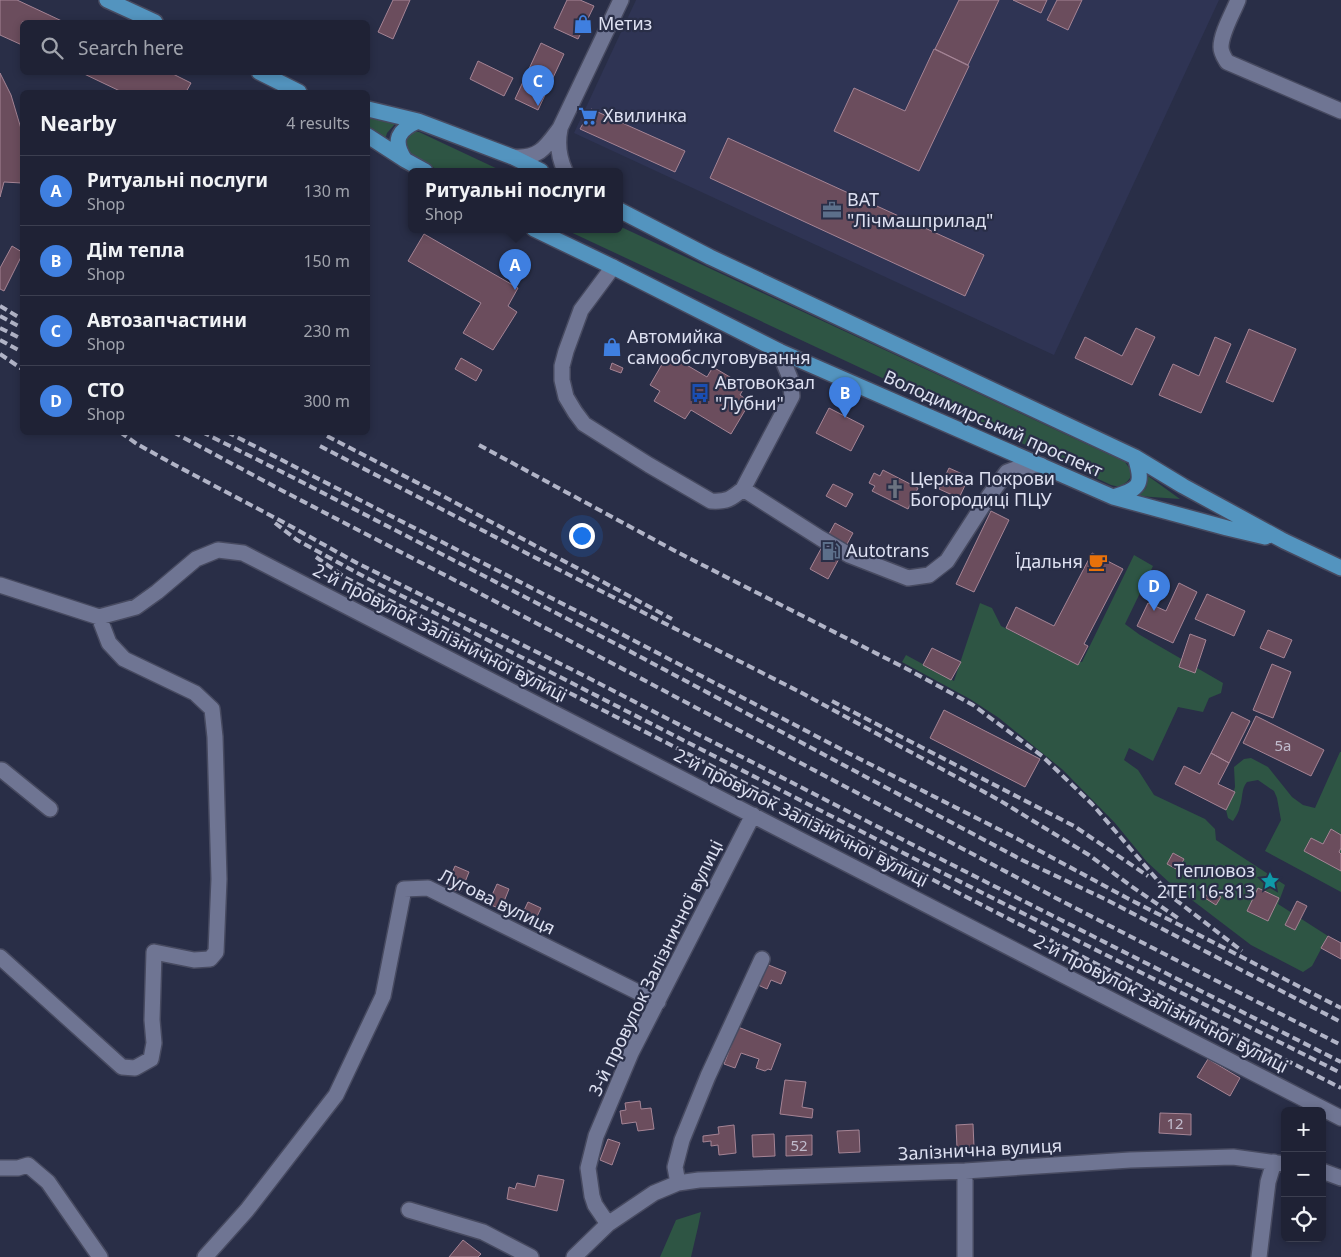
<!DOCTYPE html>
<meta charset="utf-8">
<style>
body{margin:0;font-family:"Noto Sans",sans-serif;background:#272a3d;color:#f1f3f6}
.controls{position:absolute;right:15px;bottom:15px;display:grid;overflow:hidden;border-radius:8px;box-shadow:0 2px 8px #0003}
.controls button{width:45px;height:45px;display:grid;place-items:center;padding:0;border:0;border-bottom:1px solid #3c3f50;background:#1f2235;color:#f1f3f6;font:25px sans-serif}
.you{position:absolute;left:581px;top:535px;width:18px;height:18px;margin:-12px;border:4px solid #fff;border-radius:50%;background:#1a73e8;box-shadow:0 0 0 8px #1a73e833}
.badge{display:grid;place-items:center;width:32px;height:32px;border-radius:50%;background:#c1be40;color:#fff;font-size:16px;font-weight:700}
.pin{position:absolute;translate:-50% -41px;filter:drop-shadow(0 1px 2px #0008)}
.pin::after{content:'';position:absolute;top:26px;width:18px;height:15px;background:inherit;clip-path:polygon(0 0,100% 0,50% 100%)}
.popup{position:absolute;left:408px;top:168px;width:215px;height:65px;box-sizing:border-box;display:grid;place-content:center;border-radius:8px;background:#1f2235;filter:drop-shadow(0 1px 4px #0005);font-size:16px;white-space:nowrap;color:#a1a4ad}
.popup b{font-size:19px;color:#f1f3f6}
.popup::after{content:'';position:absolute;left:50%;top:100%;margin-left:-10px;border:10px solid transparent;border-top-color:#1f2235}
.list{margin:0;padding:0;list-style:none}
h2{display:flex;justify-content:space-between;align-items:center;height:65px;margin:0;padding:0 20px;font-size:21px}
h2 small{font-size:16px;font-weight:400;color:#a1a4ad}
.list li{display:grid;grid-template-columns:32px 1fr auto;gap:15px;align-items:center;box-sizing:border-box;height:70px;padding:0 20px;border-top:1px solid #3c3f50}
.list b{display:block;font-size:19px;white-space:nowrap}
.list p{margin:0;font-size:16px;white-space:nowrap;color:#a1a4ad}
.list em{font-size:16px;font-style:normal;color:#a1a4ad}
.icon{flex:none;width:28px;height:28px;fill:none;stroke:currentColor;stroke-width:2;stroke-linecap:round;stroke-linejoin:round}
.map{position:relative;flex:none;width:1341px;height:1257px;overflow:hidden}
.search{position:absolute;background:#1f2235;box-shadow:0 2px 8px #0003;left:20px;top:20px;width:350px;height:55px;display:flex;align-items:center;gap:12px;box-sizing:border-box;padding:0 18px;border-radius:8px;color:#a1a4ad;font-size:19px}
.panel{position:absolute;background:#1f2235;box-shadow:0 2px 8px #0003;left:20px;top:90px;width:350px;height:345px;border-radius:8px}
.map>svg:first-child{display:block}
.built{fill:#2f3454}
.green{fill:#2e5544}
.building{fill:#6b4d5d;stroke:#a58495}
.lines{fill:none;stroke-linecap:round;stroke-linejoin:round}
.minor-casing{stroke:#474a60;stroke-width:18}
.major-casing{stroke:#474a60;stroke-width:18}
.minor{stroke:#6f7593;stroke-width:15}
.major{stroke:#5394bf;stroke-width:15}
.rail{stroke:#b1b4c7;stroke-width:4;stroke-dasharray:8 4;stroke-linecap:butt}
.labels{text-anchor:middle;stroke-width:4.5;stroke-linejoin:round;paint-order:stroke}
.number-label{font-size:15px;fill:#c0bbcc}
.poi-label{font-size:18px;fill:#dde0f1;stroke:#292e47;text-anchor:start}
.street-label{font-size:18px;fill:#dde0f1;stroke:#292e47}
</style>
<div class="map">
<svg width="1341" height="1257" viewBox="0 0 1341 1257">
<rect width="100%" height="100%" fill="#292e47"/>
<path class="built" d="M636,0H1219L1054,355L574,133Z"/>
<path class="green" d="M368,117L395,124L387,133L384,143L368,130Z
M414,132H419L502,171H441L406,155L404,140L409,134Z
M619,226L1125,462L1130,469V478C1125,485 1119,488 1111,485L564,229H619Z
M1148,476L1180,499L1138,496L1146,488Z
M1134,555L1153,566L1125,624L1140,635L1223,683L1221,693L1209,698L1203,712L1178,707L1153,761L1129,748L1124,760L1138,770L1154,795L1205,819L1215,829L1216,840L1285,885L1278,904L1328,936L1312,966L1303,972L1251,945L1171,884L1147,862L1115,823L1063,770L999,718L970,699L902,662L906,655L954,681L980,603L992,608L1001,626L1074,662H1082Z
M1340,752H1341V892L1265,851L1281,820L1277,798L1274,791L1258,780L1247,782C1241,789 1243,798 1240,806C1239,812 1236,816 1233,821L1228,818L1226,810L1231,800L1235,787L1234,767L1244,759L1251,758L1268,767L1292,797L1303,805L1315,808Z
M701,1212L698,1227L691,1257H660L676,1220Z"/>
<path class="building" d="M0,0H17L64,22H22V45L0,35Z
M393,0H410L393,39L378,32Z
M567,0H580L594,6L578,39L554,28Z
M959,0H999L968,65L935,49Z
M1013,0H1047L1041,13Z
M1057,0H1082L1068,30L1047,20Z
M541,43L564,54L538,110L515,99Z
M934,49L969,66L919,171L834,131L854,88L905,111Z
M478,61L513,78L504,96L470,79Z
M80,72H169L191,83L186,92H122Z
M0,73L11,95L22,132V183L4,182L0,197Z
M591,109L685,151L675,172L580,129Z
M728,138L984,255L965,296L710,178Z
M424,234L518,288L508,306L517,312L493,350L463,333L481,303L408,261Z
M12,246L22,252V255L4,291L0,289V268Z
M1136,328L1155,337L1132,385L1075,358L1085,337L1122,356Z
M1249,329L1296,349L1273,402L1226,382Z
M1215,337L1231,344L1201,413L1159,395L1173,364L1199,376Z
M668,354L707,377L713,367L745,386L740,395L750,402L731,434L691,410L685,419L654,401L660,391L650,385Z
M461,358L482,370L476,381L455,369Z
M612,363L623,368L621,373L610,369Z
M829,408L864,426L851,451L816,433Z
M949,468L969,477L959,498L939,489Z
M883,470L918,488L908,509L872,491L875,486L869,483L874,473L880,476Z
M833,484L853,494L846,507L826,496Z
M991,511L1009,520L974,592L956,584Z
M835,523L853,533L828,579L810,569Z
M1092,553L1123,569L1084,644L1088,646L1078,665L1006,628L1016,607L1054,626Z
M1179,583L1197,592L1173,643L1137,626L1148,603L1166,611Z
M1207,594L1245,611L1234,636L1195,619Z
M1268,630L1292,640L1284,658L1260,648Z
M1190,634L1206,640L1195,673L1179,667Z
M932,648L961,662L951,680L923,665Z
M1272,664L1291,672L1273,718L1253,710Z
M944,710L1040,759L1025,787L930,738Z
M1232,712L1250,721L1229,763L1211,753Z
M1256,716L1324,750L1311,776L1243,743Z
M1211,753L1229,763L1218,784L1235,792L1226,810L1175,784L1184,766L1200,774Z
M1331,829L1341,835V848L1339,852L1341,854V871L1304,851L1311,838L1323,844Z
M1173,853L1184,859L1178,870L1167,864Z
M455,866L469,872L461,892L446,887Z
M497,884L509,889L501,909L488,904Z
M1258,888L1279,898L1268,921L1247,911Z
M1210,890L1221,897L1216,905L1205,898Z
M1297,901L1307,906L1295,930L1285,925Z
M528,902L541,908L533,925L520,919Z
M1328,936L1341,943V959L1321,948Z
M766,964L786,972L781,984L771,980L767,989L758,985Z
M738,1027L781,1044L771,1070L768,1069L765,1071L756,1068L759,1059L741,1053L735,1068L724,1064Z
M1208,1059L1240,1078L1230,1096L1197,1077Z
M785,1080L806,1082L802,1107L813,1109L812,1118L780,1114Z
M640,1101L641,1109L651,1108L654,1129L638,1131L636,1122L622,1124L620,1111L626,1110L625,1103Z
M1160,1113L1191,1114V1135L1159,1133Z
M973,1124L974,1147L957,1148L956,1125Z
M734,1125L736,1153L719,1155L718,1145L711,1146V1141L703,1142V1136L719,1134L718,1127Z
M859,1130L860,1152L839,1153L837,1131Z
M774,1134L775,1156L753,1157L752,1135Z
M812,1135V1155L786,1156V1136Z
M608,1139L620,1143L612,1165L600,1160Z
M538,1175L564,1180L557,1211L507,1199L509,1187L515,1189L517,1183L535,1187Z
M463,1240L481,1254L478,1257H449Z"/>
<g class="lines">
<g class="minor-casing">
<path id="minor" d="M1238,0C1233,13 1221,33 1221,47C1221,53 1224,57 1227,62L1341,111
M560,129C557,144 559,158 565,171
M513,157C539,159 546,147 560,128L621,0
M613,267L581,310L566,351L562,366V380L566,397L575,412L584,424L649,465L711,501C727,502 731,499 743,489L792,396L790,378L779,351
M743,489L820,538L849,555L908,578L929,575L947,561L989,496L1007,472L1021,467L1041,465
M0,585L99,617L136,607L157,592L196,559L218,550L243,553L1341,1118
M0,770H2L50,809
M0,957L122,1067L135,1068L151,1059L154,1043L152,1020L154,952L194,960L210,959L216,952L219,879L215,737L212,709L195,693L124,659L109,643L99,617
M0,1168H18L28,1165L48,1182L100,1257
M1322,1171L1341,1178
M678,1183L675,1167L682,1140L708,1076L762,959
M409,1210L483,1232L531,1257
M608,1224L595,1205L592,1196L588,1168L596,1136L631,1053L753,815
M205,1257L247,1210L336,1095L383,996L404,889L428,888L658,1002
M574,1257L608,1224L654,1193L678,1183L699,1180L965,1171L1130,1160L1233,1157L1285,1164
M965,1257V1171
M1259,1257L1268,1182L1274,1162"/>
</g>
<g class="major-casing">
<path id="major" d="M107,0L155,22
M259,72L299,92
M368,109L418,121
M368,136L405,160L425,171
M405,160C392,140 398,130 418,121L513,157L541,171
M619,210L710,257L1135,457L1183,486L1284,541L1341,568
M534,229L613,267L779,351L1113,497C1140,489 1144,485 1135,457
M1113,497L1227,528L1265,537"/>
</g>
<use href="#minor" class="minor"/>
<use href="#major" class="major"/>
<path class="rail" d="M0,306L22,319
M0,316L22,328
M0,328L22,339
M0,340L22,352
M0,354L22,369
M120,432L137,444L175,465L283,522L357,563L571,669L925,851L1341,1062
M173,432L281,490L466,586L1052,896L1341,1045
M202,432L292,477L620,646L1022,860L1105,899L1341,1022
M227,432L610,628L856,757L1014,837L1127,898L1341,1008
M327,436L441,495L672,619
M479,445L677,552L907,669L973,705L1042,756L1092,804L1172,897L1242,951
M320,446L532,556L800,692L999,800L1089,855L1131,886L1178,918
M275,523L297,540L363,576L919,861L1341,1073
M316,557L346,578L1085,958L1341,1088
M832,701L1074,826L1148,876"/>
</g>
<defs>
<g id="shop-bare" transform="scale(1.5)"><path d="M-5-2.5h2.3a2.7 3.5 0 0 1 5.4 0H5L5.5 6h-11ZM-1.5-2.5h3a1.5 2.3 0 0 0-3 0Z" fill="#3f7fe0" stroke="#292e47" stroke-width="2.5" paint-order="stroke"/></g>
<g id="supermarket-bare" transform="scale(1.5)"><path d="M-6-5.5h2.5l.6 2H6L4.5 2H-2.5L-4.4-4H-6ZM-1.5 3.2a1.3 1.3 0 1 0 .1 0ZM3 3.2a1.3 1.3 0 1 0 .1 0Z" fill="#3f7fe0" stroke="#292e47" stroke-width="2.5" paint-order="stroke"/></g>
<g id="office-bare" transform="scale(1.5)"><path d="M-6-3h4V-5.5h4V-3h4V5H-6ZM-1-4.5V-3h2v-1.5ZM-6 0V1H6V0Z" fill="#5c6f8a" stroke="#292e47" stroke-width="2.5" paint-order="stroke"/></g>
<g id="bus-bare" transform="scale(1.5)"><path d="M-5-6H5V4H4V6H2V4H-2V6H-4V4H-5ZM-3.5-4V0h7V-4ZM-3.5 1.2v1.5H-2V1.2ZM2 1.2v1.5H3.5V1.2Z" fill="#1a4fb4" stroke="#292e47" stroke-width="2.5" paint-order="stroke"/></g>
<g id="church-bare" transform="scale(1.5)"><path d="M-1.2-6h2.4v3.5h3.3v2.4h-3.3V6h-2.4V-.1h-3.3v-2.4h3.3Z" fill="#6b7280" stroke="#292e47" stroke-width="2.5" paint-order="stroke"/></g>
<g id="fuel-bare" transform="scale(1.5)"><path d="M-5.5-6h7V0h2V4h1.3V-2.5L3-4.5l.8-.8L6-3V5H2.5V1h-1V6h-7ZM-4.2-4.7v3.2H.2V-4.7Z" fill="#5c6f8a" stroke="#292e47" stroke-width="2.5" paint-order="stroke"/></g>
<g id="cafe-bare" transform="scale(1.5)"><path d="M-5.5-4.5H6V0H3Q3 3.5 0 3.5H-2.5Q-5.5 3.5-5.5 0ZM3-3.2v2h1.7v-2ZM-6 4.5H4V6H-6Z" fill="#e8710a" stroke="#292e47" stroke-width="2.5" paint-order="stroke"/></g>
<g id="sight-bare" transform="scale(1.5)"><path d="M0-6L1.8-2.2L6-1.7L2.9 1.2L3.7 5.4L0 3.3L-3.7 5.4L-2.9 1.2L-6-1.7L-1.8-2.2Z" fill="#0f9aa8" stroke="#292e47" stroke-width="2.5" paint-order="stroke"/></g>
</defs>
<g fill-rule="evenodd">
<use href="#shop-bare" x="583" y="24"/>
<use href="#supermarket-bare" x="588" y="116"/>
<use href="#office-bare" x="832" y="210"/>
<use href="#shop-bare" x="612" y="347"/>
<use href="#bus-bare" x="700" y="393"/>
<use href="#church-bare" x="895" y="489"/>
<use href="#fuel-bare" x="831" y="551"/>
<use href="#cafe-bare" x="1098" y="562"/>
<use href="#sight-bare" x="1270" y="881"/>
</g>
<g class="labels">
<g class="number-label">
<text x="1283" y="751">5а</text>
<text x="1175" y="1129">12</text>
<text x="799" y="1151">52</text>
</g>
<g class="poi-label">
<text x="598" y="30">Метиз</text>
<text x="603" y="122">Хвилинка</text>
<text x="847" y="206">ВАТ<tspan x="847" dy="21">"Лічмашприлад"</tspan></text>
<text x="627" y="343">Автомийка<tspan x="627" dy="21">самообслуговування</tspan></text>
<text x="715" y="389">Автовокзал<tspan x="715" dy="21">"Лубни"</tspan></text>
<text x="910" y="485">Церква Покрови<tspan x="910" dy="21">Богородиці ПЦУ</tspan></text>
<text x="846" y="557">Autotrans</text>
<text x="1083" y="568" text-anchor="end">Їдальня</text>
<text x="1255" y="877" text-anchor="end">Тепловоз<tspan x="1255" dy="21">2ТЕ116-813</tspan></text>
</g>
<g class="street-label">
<text transform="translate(993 424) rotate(24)" y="6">Володимирський проспект</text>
<text transform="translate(440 633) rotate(27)" y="6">2-й провулок Залізничної вулиці</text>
<text transform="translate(801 818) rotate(27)" y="6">2-й провулок Залізничної вулиці</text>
<text transform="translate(497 902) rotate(26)" y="6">Лугова вулиця</text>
<text transform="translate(656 968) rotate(-64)" y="6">3-й провулок Залізничної вулиці</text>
<text transform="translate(1161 1004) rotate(27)" y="6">2-й провулок Залізничної вулиці</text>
<text transform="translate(980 1150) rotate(-3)" y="6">Залізнична вулиця</text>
</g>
</g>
</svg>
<div class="controls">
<button>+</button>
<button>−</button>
<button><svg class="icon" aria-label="locate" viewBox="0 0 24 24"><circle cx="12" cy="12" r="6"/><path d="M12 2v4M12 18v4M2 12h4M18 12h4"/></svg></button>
</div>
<div class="you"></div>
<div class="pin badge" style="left:515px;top:290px;background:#3f7fe0">A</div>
<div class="popup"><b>Ритуальні послуги</b>Shop</div>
<div class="pin badge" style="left:845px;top:418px;background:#3f7fe0">B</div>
<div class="pin badge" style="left:538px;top:106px;background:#3f7fe0">C</div>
<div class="pin badge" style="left:1154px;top:611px;background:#3f7fe0">D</div>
<div class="search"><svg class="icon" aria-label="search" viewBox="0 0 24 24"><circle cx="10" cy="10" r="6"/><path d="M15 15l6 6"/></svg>Search here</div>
<section class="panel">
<h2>Nearby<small>4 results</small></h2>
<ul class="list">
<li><span class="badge" style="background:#3f7fe0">A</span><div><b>Ритуальні послуги</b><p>Shop</p></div><em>130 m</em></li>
<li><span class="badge" style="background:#3f7fe0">B</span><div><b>Дім тепла</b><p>Shop</p></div><em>150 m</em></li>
<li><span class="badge" style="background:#3f7fe0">C</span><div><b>Автозапчастини</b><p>Shop</p></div><em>230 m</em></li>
<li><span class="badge" style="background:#3f7fe0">D</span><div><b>СТО</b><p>Shop</p></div><em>300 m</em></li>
</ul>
</section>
</div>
